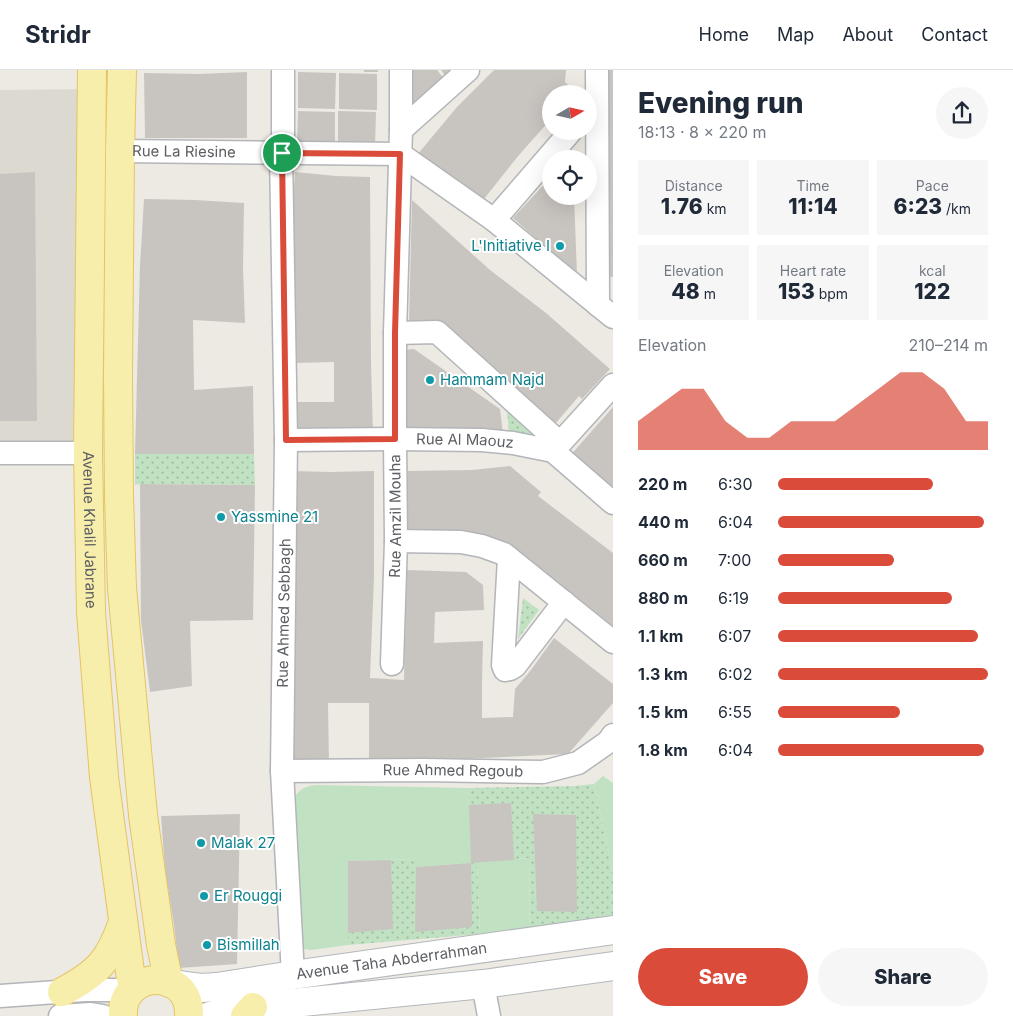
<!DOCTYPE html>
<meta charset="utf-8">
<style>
:root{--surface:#fff;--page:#f6f6f7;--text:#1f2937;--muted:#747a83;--line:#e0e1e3;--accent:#da4b3a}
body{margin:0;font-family:Inter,sans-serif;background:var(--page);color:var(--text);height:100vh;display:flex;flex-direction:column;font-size:19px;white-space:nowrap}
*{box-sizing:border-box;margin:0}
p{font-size:16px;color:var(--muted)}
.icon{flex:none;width:28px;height:28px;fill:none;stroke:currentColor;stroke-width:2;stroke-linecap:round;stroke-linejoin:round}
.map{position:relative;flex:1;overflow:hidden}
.panel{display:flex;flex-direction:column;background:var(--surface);width:400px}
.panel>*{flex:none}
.needle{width:32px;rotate:81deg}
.controls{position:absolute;left:542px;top:15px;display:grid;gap:10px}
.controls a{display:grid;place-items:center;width:55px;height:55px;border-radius:50%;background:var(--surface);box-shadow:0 5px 20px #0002;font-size:25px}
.pin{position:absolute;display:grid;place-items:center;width:42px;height:42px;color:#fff;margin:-21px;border:2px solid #fff;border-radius:50%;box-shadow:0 1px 5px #0007}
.round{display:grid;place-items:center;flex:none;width:52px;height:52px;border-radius:26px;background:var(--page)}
.head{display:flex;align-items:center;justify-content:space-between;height:85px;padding:0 25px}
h1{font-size:28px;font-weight:800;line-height:38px}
.metrics{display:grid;grid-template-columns:repeat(3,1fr);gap:8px;height:85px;padding:5px 25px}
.metrics div{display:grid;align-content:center;border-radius:0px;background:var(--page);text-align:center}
.metrics b{font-size:21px;font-weight:800}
.metrics small{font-size:14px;font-weight:400}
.metrics p{font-size:14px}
.chart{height:140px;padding:10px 25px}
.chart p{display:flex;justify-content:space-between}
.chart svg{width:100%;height:90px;margin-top:5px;fill:var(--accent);opacity:.7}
.action{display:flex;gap:10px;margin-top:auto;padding:10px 25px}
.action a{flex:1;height:58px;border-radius:30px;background:var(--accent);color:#fff;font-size:20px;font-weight:800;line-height:58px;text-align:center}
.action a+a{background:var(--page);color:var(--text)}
ul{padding:0 25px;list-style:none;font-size:16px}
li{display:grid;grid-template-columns:80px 60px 1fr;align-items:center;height:38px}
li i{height:12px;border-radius:6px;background:var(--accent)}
header{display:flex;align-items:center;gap:30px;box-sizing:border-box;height:70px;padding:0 25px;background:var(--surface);border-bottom:1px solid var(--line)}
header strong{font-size:24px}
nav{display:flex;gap:28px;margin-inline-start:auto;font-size:18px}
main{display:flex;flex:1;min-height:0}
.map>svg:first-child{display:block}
.education{fill:#dcd9d1}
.grass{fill:#c1e2c2}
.garden{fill:url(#garden-dots)}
.building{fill:#c8c5c0}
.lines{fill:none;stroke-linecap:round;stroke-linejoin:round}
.street-casing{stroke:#b3b5b9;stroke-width:25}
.secondary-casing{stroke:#b4b7bc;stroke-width:30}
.primary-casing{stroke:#e5c463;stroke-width:30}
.street{stroke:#fff;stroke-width:22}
.secondary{stroke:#fff;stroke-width:28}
.primary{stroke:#f8eeac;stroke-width:28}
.route-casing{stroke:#fff;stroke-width:10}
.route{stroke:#da4b3a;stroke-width:6}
.culture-dot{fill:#0f9aa8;stroke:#fff;stroke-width:2}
.labels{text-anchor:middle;stroke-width:4;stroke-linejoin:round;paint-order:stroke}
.street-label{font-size:15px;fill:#5b5e62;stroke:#fff}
.culture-label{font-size:15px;fill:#0d838f;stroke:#fff;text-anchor:start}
</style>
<header>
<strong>Stridr</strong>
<nav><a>Home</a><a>Map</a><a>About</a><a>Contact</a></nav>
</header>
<main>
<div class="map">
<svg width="613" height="946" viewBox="0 0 613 946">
<defs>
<pattern id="garden-dots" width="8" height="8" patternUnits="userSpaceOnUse" patternTransform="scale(1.25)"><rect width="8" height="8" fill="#c1e2c2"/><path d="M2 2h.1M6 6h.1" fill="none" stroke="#a0baa1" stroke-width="1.8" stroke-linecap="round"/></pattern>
</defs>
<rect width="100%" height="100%" fill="#eceae2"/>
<polygon class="education" points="92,19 88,383 0,383 0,20"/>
<g class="grass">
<polygon points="603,706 613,713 613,805 594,714"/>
<path d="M316,715L468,718L471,793L416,797V789L348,791V875L311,880L304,879L300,875L294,728C300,719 305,716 316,715Z"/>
<polygon points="529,788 530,861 480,864 477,792"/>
</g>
<g class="garden">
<polygon points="507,339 548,373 509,364"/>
<polygon points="135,384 254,384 255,415 140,414 135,415"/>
<polygon points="523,528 539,540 518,569"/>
<polygon points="594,714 613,805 613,849 530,861 529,788 477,792 480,864 348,875 348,791 416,789 416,797 470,793 468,718 575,716"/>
</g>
<g class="building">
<rect x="364" y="0" width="14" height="2"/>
<polygon points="406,0 437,0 445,10 418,35 406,35"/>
<polygon points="441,0 453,0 446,7"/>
<polygon points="494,0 566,0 565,12 575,21 573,24 551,24 551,49 519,85 480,134 417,85 457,37"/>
<polygon points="602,0 613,0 613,207 605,207"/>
<polygon points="247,2 247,68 145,68 144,3 199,4"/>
<polygon points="298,2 336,3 335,39 298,38"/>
<polygon points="339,3 377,4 377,40 339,39"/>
<polygon points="298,41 335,42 335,77 297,76"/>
<polygon points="338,41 376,42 375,78 338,76"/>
<polygon points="35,102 37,351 0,351 0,104"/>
<polygon points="295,102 336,106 370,107 371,292 373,363 293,365 292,332 334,332 334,292 294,293 292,150"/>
<polygon points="551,107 551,126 574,126 577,204 513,148"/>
<polygon points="144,129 195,130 244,133 243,198 245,253 193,250 194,320 253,316 254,384 135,384 140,196"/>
<polygon points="412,130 490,200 546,243 610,299 582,329 579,326 555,354 470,276 438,251 409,252"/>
<polygon points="414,279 500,339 503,364 403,359 403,280"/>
<polygon points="613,337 613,426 568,388"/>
<polygon points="510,396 541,422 538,426 613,483 613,566 478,470 407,465 406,436 408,401 472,400"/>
<polygon points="291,401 331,402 374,401 374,507 370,608 404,610 407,500 466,502 483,515 484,540 435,542 434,573 483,571 482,612 482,648 513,647 515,619 531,600 554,568 613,614 613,633 568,684 440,690 369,690 369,633 328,633 329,694 288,694"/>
<polygon points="140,414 255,415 253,550 190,551 192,616 150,622 141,550"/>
<polygon points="511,733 514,790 471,793 469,735"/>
<polygon points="240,744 237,894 179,898 174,855 165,799 161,746"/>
<polygon points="533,744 576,745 577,842 537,841"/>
<polygon points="391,790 393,859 348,863 348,791"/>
<polygon points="471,793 472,857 415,862 416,797"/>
</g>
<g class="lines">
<g class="street-casing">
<g id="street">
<polyline points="283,0 283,72 281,83 286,370 282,701 293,905"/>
<polyline points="597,0 598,235"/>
<polyline points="401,60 468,0"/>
<path id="s1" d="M120,81L400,84L494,150L613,247"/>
<polyline points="494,150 571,61"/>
<polyline points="395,263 437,262 560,373"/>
<path id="s2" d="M286,370L395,369L482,370L513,373L553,381L613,315"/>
<polyline points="553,381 613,433"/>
<polyline points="0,383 88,383"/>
<polyline points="396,471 461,472 482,476 504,484 613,572"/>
<polyline points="509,488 503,595 505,600 510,599 515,596 564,532"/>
<path id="s3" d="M392,594L396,471L395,369V263L401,60V0"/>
<path id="s4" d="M282,701L424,700L543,702L578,693L608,672L613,665"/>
<polyline points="483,914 489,946"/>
<polyline points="0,926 85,920 132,920"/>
<polyline points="60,946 91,944 103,946"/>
</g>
</g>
<g class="secondary-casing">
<g id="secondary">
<path id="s5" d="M170,913L185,916L201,918L217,917L293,905L613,860"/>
<polyline points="210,946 225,942 253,937 483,914 613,896"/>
</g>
</g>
<g class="primary-casing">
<g id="primary">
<path id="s6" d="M92,0L88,383L91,542L104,707L130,902L133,919"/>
<polyline points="122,0 120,81 118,305 119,427 122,518 143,745 161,875 169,913"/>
<path d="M62,922C98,903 109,891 123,852"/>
<path d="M123,946C120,904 179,897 188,934C189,938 189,942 189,946"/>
<polyline points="245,946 253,937"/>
</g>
</g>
<use href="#street" class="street"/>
<use href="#secondary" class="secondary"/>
<use href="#primary" class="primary"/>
</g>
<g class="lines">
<g class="route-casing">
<polygon id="route" points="282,83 400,84 395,263 395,369 286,370"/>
</g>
<use href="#route" class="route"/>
</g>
<g class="culture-dot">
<circle cx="560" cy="176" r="5"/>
<circle cx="430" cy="310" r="5"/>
<circle cx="221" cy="447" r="5"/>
<circle cx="201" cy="773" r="5"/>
<circle cx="204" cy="826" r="5"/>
<circle cx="207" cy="875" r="5"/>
</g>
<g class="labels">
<g class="street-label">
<text dy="5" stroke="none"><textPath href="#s1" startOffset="64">Rue La Riesine</textPath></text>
<text dy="5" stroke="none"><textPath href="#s2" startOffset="179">Rue Al Maouz</textPath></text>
<text dy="5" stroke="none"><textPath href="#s3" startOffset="148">Rue Amzil Mouha</textPath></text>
<text dy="5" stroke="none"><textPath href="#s6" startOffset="460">Avenue Khalil Jabrane</textPath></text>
<text transform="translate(284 543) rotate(-89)" y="5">Rue Ahmed Sebbagh</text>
<text dy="5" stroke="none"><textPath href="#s4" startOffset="171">Rue Ahmed Regoub</textPath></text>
<text dy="5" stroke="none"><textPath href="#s5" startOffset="224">Avenue Taha Abderrahman</textPath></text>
</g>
<g class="culture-label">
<text x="550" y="181" text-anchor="end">L'Initiative I</text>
<text x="440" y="315">Hammam Najd</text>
<text x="231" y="452">Yassmine 21</text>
<text x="211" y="778">Malak 27</text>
<text x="214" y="831">Er Rouggi</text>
<text x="217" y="880">Bismillah</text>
</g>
</g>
</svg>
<div class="controls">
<a><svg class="needle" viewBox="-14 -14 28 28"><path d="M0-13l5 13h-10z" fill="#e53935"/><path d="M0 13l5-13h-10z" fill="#747a83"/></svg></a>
<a><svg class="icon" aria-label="locate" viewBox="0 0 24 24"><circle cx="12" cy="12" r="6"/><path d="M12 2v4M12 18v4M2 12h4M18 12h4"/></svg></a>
</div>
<div class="pin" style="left:282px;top:83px;background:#1e9e55"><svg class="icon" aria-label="arrive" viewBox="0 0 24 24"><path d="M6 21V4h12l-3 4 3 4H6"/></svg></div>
</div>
<section class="panel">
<div class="head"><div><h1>Evening run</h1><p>18:13 · 8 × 220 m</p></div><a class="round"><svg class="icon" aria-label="share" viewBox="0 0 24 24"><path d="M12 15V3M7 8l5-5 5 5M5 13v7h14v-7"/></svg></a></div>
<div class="metrics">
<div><p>Distance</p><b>1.76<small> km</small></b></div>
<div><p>Time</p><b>11:14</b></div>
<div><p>Pace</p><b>6:23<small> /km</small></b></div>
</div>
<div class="metrics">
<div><p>Elevation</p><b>48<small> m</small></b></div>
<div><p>Heart rate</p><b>153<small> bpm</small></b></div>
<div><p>kcal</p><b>122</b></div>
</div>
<div class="chart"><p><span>Elevation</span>210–214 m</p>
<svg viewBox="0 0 160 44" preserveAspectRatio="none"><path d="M0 44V30L10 22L20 14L30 14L40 30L50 38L60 38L70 30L80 30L90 30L100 22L110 14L120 6L130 6L140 14L150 30L160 30V44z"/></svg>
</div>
<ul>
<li><b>220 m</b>6:30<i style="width:74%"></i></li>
<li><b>440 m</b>6:04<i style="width:98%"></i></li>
<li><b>660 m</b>7:00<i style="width:55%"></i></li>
<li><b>880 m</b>6:19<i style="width:83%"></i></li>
<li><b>1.1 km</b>6:07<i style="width:95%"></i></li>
<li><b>1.3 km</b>6:02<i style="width:100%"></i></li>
<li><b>1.5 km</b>6:55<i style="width:58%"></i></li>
<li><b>1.8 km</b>6:04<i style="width:98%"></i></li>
</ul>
<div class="action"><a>Save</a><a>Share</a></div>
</section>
</main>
